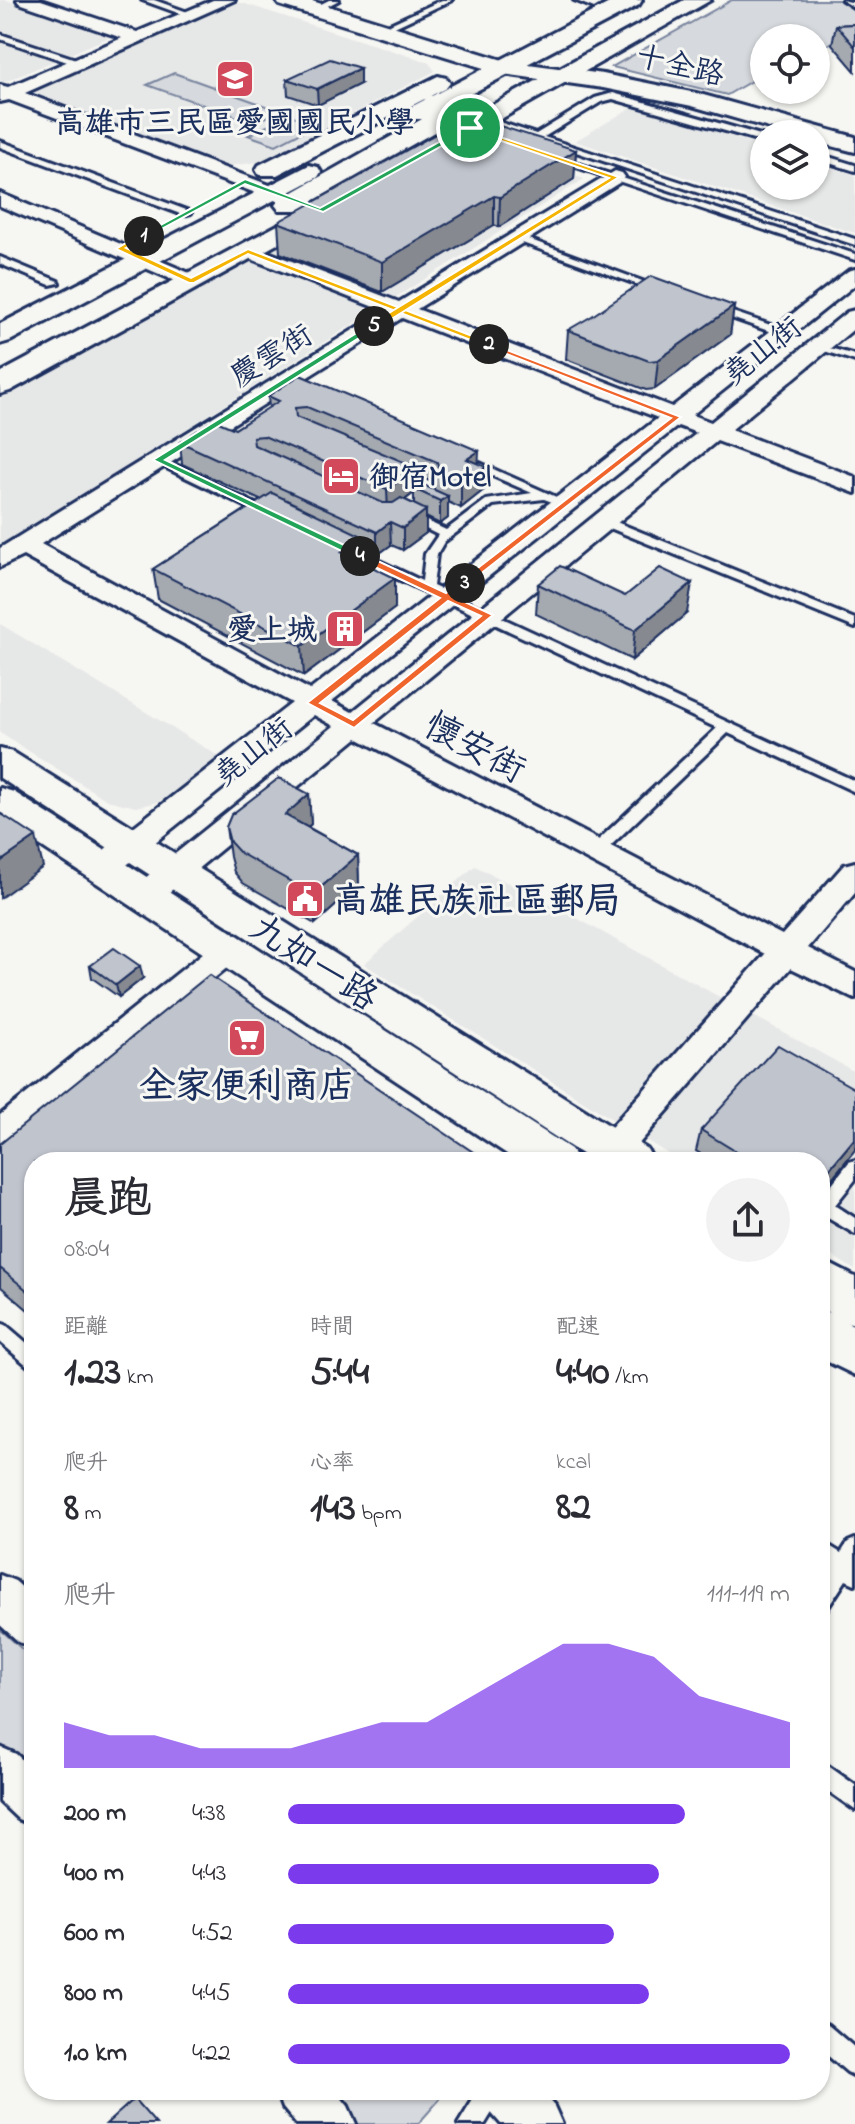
<!DOCTYPE html>
<html lang="zh-TW">
<meta charset="utf-8">
<style>
:root{--surface:#fff;--page:#f2f2f3;--text:#2b2b33;--muted:#7c7c81;--accent:#7c3aed}
body{margin:0;font-family:"Indie Flower","LXGW WenKai TC",sans-serif;background:var(--page);color:var(--text);height:100vh;display:flex;flex-direction:column;font-size:30px;white-space:nowrap}
*{box-sizing:border-box;margin:0}
p{font-size:26px;color:var(--muted)}
.icon{flex:none;width:44px;height:44px;fill:none;stroke:currentColor;stroke-width:2;stroke-linecap:round;stroke-linejoin:round}
.map{position:relative;flex:1;overflow:hidden}
.drawer{position:absolute;left:24px;top:1152px;width:806px;height:948px;display:flex;flex-direction:column;background:var(--surface);border-radius:32px;box-shadow:0 2px 6px #0004}
.drawer>*{flex:none}
.tools{position:absolute;left:750px;top:24px;display:grid;gap:16px}
.tools a{display:grid;place-items:center;width:80px;height:80px;border-radius:50%;background:var(--surface);box-shadow:0 2px 6px #0004;font-size:40px}
.pin{position:absolute;display:grid;place-items:center;width:68px;height:68px;color:#fff;margin:-34px;border:4px solid #fff;border-radius:50%;box-shadow:0 2px 8px #0007}
.km{position:absolute;width:40px;height:40px;margin:-20px;border-radius:50%;background:#222;color:#fff;font-size:22px;line-height:40px;text-align:center}
.round{display:grid;place-items:center;flex:none;width:84px;height:84px;border-radius:42px;background:var(--page)}
.head{display:flex;align-items:center;justify-content:space-between;height:136px;padding:0 40px}
h1{font-size:44px;font-weight:800;line-height:60px}
.stats{display:grid;grid-template-columns:repeat(3,1fr);gap:12px;height:136px;padding:8px 40px}
.stats div{display:grid;align-content:center}
.stats b{font-size:40px;font-weight:800}
.stats small{font-size:22px;font-weight:400}
.stats p{font-size:22px}
.chart{height:224px;padding:16px 40px}
.chart p{display:flex;justify-content:space-between}
.chart svg{width:100%;height:144px;margin-top:8px;fill:var(--accent);opacity:.7}
ul{padding:0 40px;list-style:none;font-size:26px}
li{display:grid;grid-template-columns:128px 96px 1fr;align-items:center;height:60px}
li i{height:20px;border-radius:10px;background:var(--accent)}
.map>svg:first-child{display:block}
.built{fill:#e6e7e7}
.green{fill:#d6d9dd;stroke:#78849e;stroke-width:2}
.lines{fill:none;stroke-linecap:round;stroke-linejoin:round}
.lane-casing{stroke:#1b2f5e;stroke-width:6}
.street-casing{stroke:#1b2f5e;stroke-width:6}
.secondary-casing{stroke:#1b2f5e;stroke-width:6}
.primary-casing{stroke:#1b2f5e;stroke-width:6}
.lane{fill:#f6f6f2;fill-rule:evenodd}
.street{fill:#f6f6f2;fill-rule:evenodd}
.secondary{fill:#f6f6f2;fill-rule:evenodd}
.primary{fill:#f6f6f2;fill-rule:evenodd}
.wall{fill:#a5a9b0;stroke:#1b2f5e;stroke-width:2;fill-rule:evenodd}
.shaded-wall{fill:#868990;stroke:#1b2f5e;stroke-width:2}
.building{fill:#c0c4cd;stroke:#1b2f5e;stroke-width:2}
.split-1{fill:#22a559;stroke:#fff;stroke-width:2}
.split-2{fill:#f5b400;stroke:#fff;stroke-width:2}
.split-3{fill:#f0652b;stroke:#fff;stroke-width:2}
.split-4{fill:#f0652b;stroke:#fff;stroke-width:2;fill-rule:evenodd}
.split-5{fill:#22a559;stroke:#fff;stroke-width:2}
.split-6{fill:#f5b400;stroke:#fff;stroke-width:2}
.labels{text-anchor:middle;stroke-width:6;stroke-linejoin:round;paint-order:stroke}
.far-street-label{font-size:30px;fill:#1b2f5e;stroke:#f6f6f2}
.far-poi-label{font-size:30px;font-weight:bold;fill:#1b2f5e;stroke:#f6f6f2}
.street-label{font-size:36px;fill:#1b2f5e;stroke:#f6f6f2}
.poi-label{font-size:36px;font-weight:bold;fill:#1b2f5e;stroke:#f6f6f2;text-anchor:start}
</style>
<div class="map">
<svg width="855" height="2124" viewBox="0 0 855 2124">
<rect width="100%" height="100%" fill="#f6f6f2"/>
<filter id="ink" filterUnits="userSpaceOnUse"><feTurbulence type="fractalNoise" baseFrequency=".0125" numOctaves="2"/><feDisplacementMap in="SourceGraphic" scale="16" xChannelSelector="R" yChannelSelector="G"/><feConvolveMatrix kernelMatrix="1 2 1 2 8 2 1 2 1" color-interpolation-filters="sRGB"/></filter>
<g filter="url(#ink)">
<g class="built">
<polygon points="0,0 6,0 112,36 0,84"/>
<polygon points="242,3 428,62 435,71 259,162 228,166 28,94 33,86 225,4"/>
<polygon points="635,106 764,147 764,186 816,186 816,163 855,175 855,233 575,141"/>
<polygon points="466,138 584,179 0,546 0,399"/>
<polygon points="0,624 225,760 167,800 136,807 107,800 0,733"/>
<polygon points="475,866 580,920 855,1072 855,1270 820,1248 820,1162 681,1162 364,964"/>
</g>
<g class="green">
<polygon points="732,0 840,0 855,11 855,33 845,34 816,52 816,38 764,38 764,79 753,80 727,95 612,67"/>
<polygon points="174,73 280,111 254,123 147,85"/>
<polygon points="290,115 317,124 276,145 248,135"/>
<polygon points="0,1629 34,1660 34,1794 0,1761"/>
<polygon points="312,2090 440,2090 440,2099 418,2124 344,2124"/>
</g>
<g class="lines">
<g class="lane-casing">
<g id="lane">
<polygon points="142,0 154,0 196,15 189,17"/>
<polygon points="329,0 339,0 318,11 311,9"/>
<polygon points="442,0 452,0 386,31 379,29"/>
<polygon points="842,0 855,3 855,8"/>
<polygon points="0,34 82,61 83,63 76,65 0,39"/>
<polygon points="417,91 464,106 474,126 484,131 480,134 467,130 457,110 414,96 413,94"/>
<polygon points="613,93 764,136 764,142 613,99 601,102 544,137 855,239 855,245 480,120 487,118 536,134 595,98"/>
<polygon points="0,141 189,211 191,213 183,215 0,147"/>
<polygon points="816,153 855,165 855,171 816,159"/>
<polygon points="552,155 855,254 855,260 552,159"/>
<polygon points="514,236 520,236 664,289 655,291 514,240"/>
<polygon points="0,257 58,281 59,283 50,285 0,264"/>
<polygon points="715,306 788,331 789,333 780,335 711,311 711,307"/>
<polygon points="815,344 855,355 855,361 815,348"/>
<polygon points="154,458 162,458 278,515 272,519 268,517 154,462"/>
<polygon points="465,460 473,460 572,504 566,507 544,499 493,505 444,542 437,554 433,586 855,781 855,792 728,733 601,855 591,855 589,851 591,847 717,728 340,552 340,546 348,546 422,581 425,554 438,535 404,518 404,514 412,514 446,530 486,500 532,493 465,464"/>
<polygon points="604,517 855,619 855,628 600,524 598,521"/>
<polygon points="855,1160 855,1180 835,1205 855,1218 855,1234 826,1217 820,1219 820,1199 849,1162"/>
<polygon points="0,1323 6,1325 34,1349 34,1368 28,1366 0,1342"/>
<polygon points="855,1539 855,1584 846,1580 827,1609 820,1612 820,1584 830,1569 820,1562 820,1540 841,1553 848,1542"/>
<polygon points="820,1760 855,1785 855,1810 820,1785"/>
<polygon points="820,2021 828,2025 855,2048 855,2076 847,2072 820,2049"/>
<polygon points="479,2090 506,2090 485,2124 458,2124"/>
</g>
</g>
<g class="street-casing">
<g id="street">
<polygon points="17,0 41,0 137,32 213,0 235,0 25,93 328,207 331,211 328,215 314,215 9,100 0,102 0,85 8,87 122,38 19,3"/>
<polygon points="574,0 600,0 602,3 594,8"/>
<path d="M615,171L622,173L625,177L622,181L417,309L672,407L848,271L855,269V285L692,415L711,422L847,312L855,310V328L731,430L855,477V493L717,441L374,723L782,935L844,865L855,862V893L808,948L855,972V999L791,968L623,1162H584L589,1152L765,954L357,738L156,903L145,906L134,903L129,895L134,887L334,726L314,715L113,876L102,879L91,876L87,868L91,860L292,703L23,556L0,567V548L384,311L241,255L238,251L241,247H255L399,302ZM402,318L658,418L310,690L41,544ZM678,426L697,433L352,712L332,701Z"/>
<polygon points="0,193 199,277 203,281 199,285 185,285 0,206"/>
<polygon points="229,937 240,941 245,949 240,957 12,1145 0,1149 0,1115 218,941"/>
<polygon points="0,1575 15,1581 34,1598 34,1648 19,1642 0,1625"/>
<polygon points="0,1747 16,1754 34,1771 34,1826 18,1819 0,1802"/>
<polygon points="276,2090 335,2090 348,2106 356,2124 296,2124 283,2108"/>
<polygon points="480,2090 540,2090 554,2106 562,2124 501,2124 487,2108"/>
</g>
</g>
<g class="secondary-casing">
<polygon id="secondary" points="276,0 309,0 506,61 603,74 696,93 855,137 855,152 816,142 816,134 790,134 692,106 603,88 503,74 279,5"/>
</g>
<g class="primary-casing">
<g id="primary">
<polygon points="615,0 642,0 639,5 446,107 459,108 463,113 459,118 297,210 279,210 275,205 279,200 422,119 407,119 403,114 407,109"/>
<polygon points="684,0 711,0 439,154 421,154 418,149 421,144"/>
<polygon points="438,76 446,78 450,83 446,88 277,175 259,175 256,170 259,165"/>
<polygon points="309,165 318,167 321,172 318,177 10,341 0,344 0,324"/>
<polygon points="332,196 341,199 345,204 341,209 10,391 0,394 0,373"/>
<polygon points="0,749 13,752 647,1149 654,1162 594,1162 0,778"/>
<polygon points="0,788 14,792 571,1149 578,1162 519,1162 0,819"/>
<polygon points="820,1259 855,1277 855,1324 847,1322 855,1326 855,1375 820,1358 820,1309 829,1313 820,1306"/>
</g>
</g>
<use href="#lane" class="lane"/>
<use href="#street" class="street"/>
<use href="#secondary" class="secondary"/>
<use href="#primary" class="primary"/>
</g>
<g class="wall">
<polygon points="855,24 855,71 832,44 836,25"/>
<polygon points="287,79 360,84 318,105 288,95"/>
<polygon points="576,150 574,179 499,227 494,225 382,292 280,253 278,222"/>
<polygon points="734,306 730,335 655,389 646,390 566,359 568,330"/>
<path d="M300,375L478,464L485,489L461,508L448,502V518L440,524L426,517V533L403,550L391,545L377,555L363,548V563L395,608L304,676L158,599L153,569L260,500L182,464L180,442L235,429L269,408L268,396ZM418,476L434,483V490L418,486ZM414,493V504L405,500Z"/>
<polygon points="538,584 625,596 687,613 632,660 536,614"/>
<polygon points="309,794 311,824 308,827 358,855 359,885 315,924 243,883 234,872 230,857 226,827"/>
<polygon points="90,966 143,978 119,997 92,978"/>
<polygon points="701,1130 820,1162 714,1162 696,1151"/>
<polygon points="0,1144 34,1162 34,1315 0,1286"/>
</g>
<g class="shaded-wall">
<polygon points="360,68 360,84 318,105 317,89"/>
<polygon points="576,150 574,179 499,227 500,197"/>
<polygon points="494,196 494,225 382,292 382,262"/>
<polygon points="734,306 730,335 655,389 658,360"/>
<polygon points="479,451 478,473 486,467 485,489 461,508 461,485 467,459"/>
<polygon points="418,468 418,491 414,489 414,493 388,512 387,489"/>
<polygon points="448,496 448,518 440,524 440,501"/>
<polygon points="426,510 426,533 403,550 403,528"/>
<polygon points="390,522 391,545 377,555 377,532"/>
<polygon points="362,536 363,566 341,552"/>
<polygon points="395,578 395,608 304,676 302,646"/>
<polygon points="692,583 687,613 632,660 635,630"/>
<polygon points="309,794 311,824 287,845 285,815"/>
<polygon points="36,837 43,867 0,898 0,862"/>
<polygon points="358,855 359,885 315,924 313,894"/>
<polygon points="140,966 143,978 119,997 116,985"/>
<polygon points="855,1138 855,1150 820,1193 820,1180"/>
</g>
<g class="building">
<polygon points="855,24 855,47 836,25"/>
<polygon points="330,59 360,68 317,89 287,79"/>
<polygon points="468,116 576,150 500,197 494,196 382,262 278,222"/>
<polygon points="651,276 734,306 658,360 649,361 568,330 592,316"/>
<polygon points="300,375 479,451 467,459 486,467 461,485 434,474 439,469 437,462 307,407 295,408 296,417 418,468 387,489 264,436 253,437 254,445 383,503 393,503 401,498 426,510 403,528 390,522 377,532 180,442 214,420 235,429 279,401 268,396"/>
<polygon points="421,484 448,496 440,501 414,489"/>
<polygon points="272,493 362,536 341,552 395,578 302,646 153,569"/>
<polygon points="560,566 625,596 660,568 692,583 635,630 538,584"/>
<polygon points="279,778 309,794 285,815 358,855 313,894 240,853 230,842 226,827 231,815"/>
<polygon points="0,813 36,837 0,862"/>
<polygon points="114,948 140,966 116,985 90,966"/>
<polygon points="209,975 488,1162 34,1162 34,1296 0,1268 0,1144"/>
<polygon points="778,1045 855,1089 855,1138 820,1180 820,1162 753,1162 701,1130"/>
<polygon points="134,2099 156,2124 106,2124"/>
</g>
</g>
<polygon class="split-1" points="470,125 472,129 323,212 245,184 147,237 140,236 245,179 320,208"/>
<polygon class="split-2" points="141,234 148,236 126,248 191,278 248,249 493,344 486,346 248,254 194,283 189,283 116,249"/>
<polygon class="split-3" points="486,342 681,417 465,586 461,585 461,581 671,418 486,346"/>
<path class="split-4" d="M356,554H363L446,593L461,581H468V585L454,597L493,615L354,728L307,703L440,598L356,558ZM448,601L481,616L353,720L320,703Z"/>
<polygon class="split-5" points="371,324 378,326 165,460 363,554 363,558 356,558 153,460"/>
<polygon class="split-6" points="467,126 619,177 377,328 371,328 371,324 609,178 467,129"/>
<defs>
<g id="school-square" transform="scale(2)"><rect x="-9" y="-9" width="18" height="18" rx="4" fill="#d1495b" stroke="#f6f6f2"/><path d="M0-5L7-2L0 1L-7-2ZM-4 1L0 2.5L4 1V4Q0 6-4 4Z" fill="#fff"/></g>
<g id="hotel-square" transform="scale(2)"><rect x="-9" y="-9" width="18" height="18" rx="4" fill="#d1495b" stroke="#f6f6f2"/><path d="M-6-4.5h1.5V1H6V5H4.5V3h-9V5H-6ZM-4 0a1.8 1.8 0 1 1 3.6 0ZM.5 0V-2.5h3Q6-2.5 6 0Z" fill="#fff"/></g>
<g id="building-square" transform="scale(2)"><rect x="-9" y="-9" width="18" height="18" rx="4" fill="#d1495b" stroke="#f6f6f2"/><path d="M-4-6H4V6H1V3H-1V6H-4ZM-2.5-4.3h1.7v1.8h-1.7ZM.8-4.3h1.7v1.8H.8ZM-2.5-1h1.7V.8h-1.7ZM.8-1h1.7V.8H.8Z" fill="#fff"/></g>
<g id="civic-square" transform="scale(2)"><rect x="-9" y="-9" width="18" height="18" rx="4" fill="#d1495b" stroke="#f6f6f2"/><path d="M-.6-6.5H3V-4.5H.6V-3L4-1V1h2V6H-6V1h2V-1L-.6-3ZM-1.2 2.5V6h2.4V2.5Z" fill="#fff"/></g>
<g id="supermarket-square" transform="scale(2)"><rect x="-9" y="-9" width="18" height="18" rx="4" fill="#d1495b" stroke="#f6f6f2"/><path d="M-6-5.5h2.5l.6 2H6L4.5 2H-2.5L-4.4-4H-6ZM-1.5 3.2a1.3 1.3 0 1 0 .1 0ZM3 3.2a1.3 1.3 0 1 0 .1 0Z" fill="#fff"/></g>
</defs>
<g fill-rule="evenodd">
<use href="#school-square" x="235" y="79"/>
<use href="#hotel-square" x="341" y="476"/>
<use href="#building-square" x="345" y="629"/>
<use href="#civic-square" x="305" y="899"/>
<use href="#supermarket-square" x="247" y="1038"/>
</g>
<g class="labels">
<g class="far-street-label">
<text transform="translate(680 65) rotate(13)" y="10">十全路</text>
<text transform="translate(762 350) rotate(-38)" y="10">堯山街</text>
<text transform="translate(271 355) rotate(-32)" y="10">慶雲街</text>
<text transform="translate(253 751) rotate(-38)" y="10">堯山街</text>
</g>
<g class="far-poi-label">
<text x="235" y="132">高雄市三民區愛國國民小學</text>
<text x="369" y="486" text-anchor="start">御宿Motel</text>
<text x="317" y="639" text-anchor="end">愛上城</text>
</g>
<g class="street-label">
<text transform="translate(476 746) rotate(28)" y="13">懷安街</text>
<text transform="translate(315 961) rotate(33)" y="13">九如一路</text>
</g>
<g class="poi-label">
<text x="333" y="912">高雄民族社區郵局</text>
<text x="247" y="1097" text-anchor="middle">全家便利商店</text>
</g>
</g>
</svg>
<div class="tools">
<a><svg class="icon" aria-label="locate" viewBox="0 0 24 24"><circle cx="12" cy="12" r="6"/><path d="M12 2v4M12 18v4M2 12h4M18 12h4"/></svg></a>
<a><svg class="icon" aria-label="layers" viewBox="0 0 24 24"><path d="M12 4l9 5-9 5-9-5zM3 14l9 5 9-5"/></svg></a>
</div>
<div class="pin" style="left:470px;top:128px;background:#1e9e55"><svg class="icon" aria-label="arrive" viewBox="0 0 24 24"><path d="M6 21V4h12l-3 4 3 4H6"/></svg></div>
<b class="km" style="left:144px;top:236px">1</b>
<b class="km" style="left:489px;top:344px">2</b>
<b class="km" style="left:465px;top:583px">3</b>
<b class="km" style="left:360px;top:556px">4</b>
<b class="km" style="left:374px;top:326px">5</b>
<section class="drawer">
<div class="head"><div><h1>晨跑</h1><p>08:04</p></div><a class="round"><svg class="icon" aria-label="share" viewBox="0 0 24 24"><path d="M12 15V3M7 8l5-5 5 5M5 13v7h14v-7"/></svg></a></div>
<div class="stats">
<div><p>距離</p><b>1.23<small> km</small></b></div>
<div><p>時間</p><b>5:44</b></div>
<div><p>配速</p><b>4:40<small> /km</small></b></div>
</div>
<div class="stats">
<div><p>爬升</p><b>8<small> m</small></b></div>
<div><p>心率</p><b>143<small> bpm</small></b></div>
<div><p>kcal</p><b>82</b></div>
</div>
<div class="chart"><p><span>爬升</span>111–119 m</p>
<svg viewBox="0 0 160 44" preserveAspectRatio="none"><path d="M0 44V30L10 34L20 34L30 38L40 38L50 38L60 34L70 30L80 30L90 22L100 14L110 6L120 6L130 10L140 22L150 26L160 30V44z"/></svg>
</div>
<ul>
<li><b>200 m</b>4:38<i style="width:79%"></i></li>
<li><b>400 m</b>4:43<i style="width:74%"></i></li>
<li><b>600 m</b>4:52<i style="width:65%"></i></li>
<li><b>800 m</b>4:45<i style="width:72%"></i></li>
<li><b>1.0 km</b>4:22<i style="width:100%"></i></li>
</ul>
</section>
</div>
